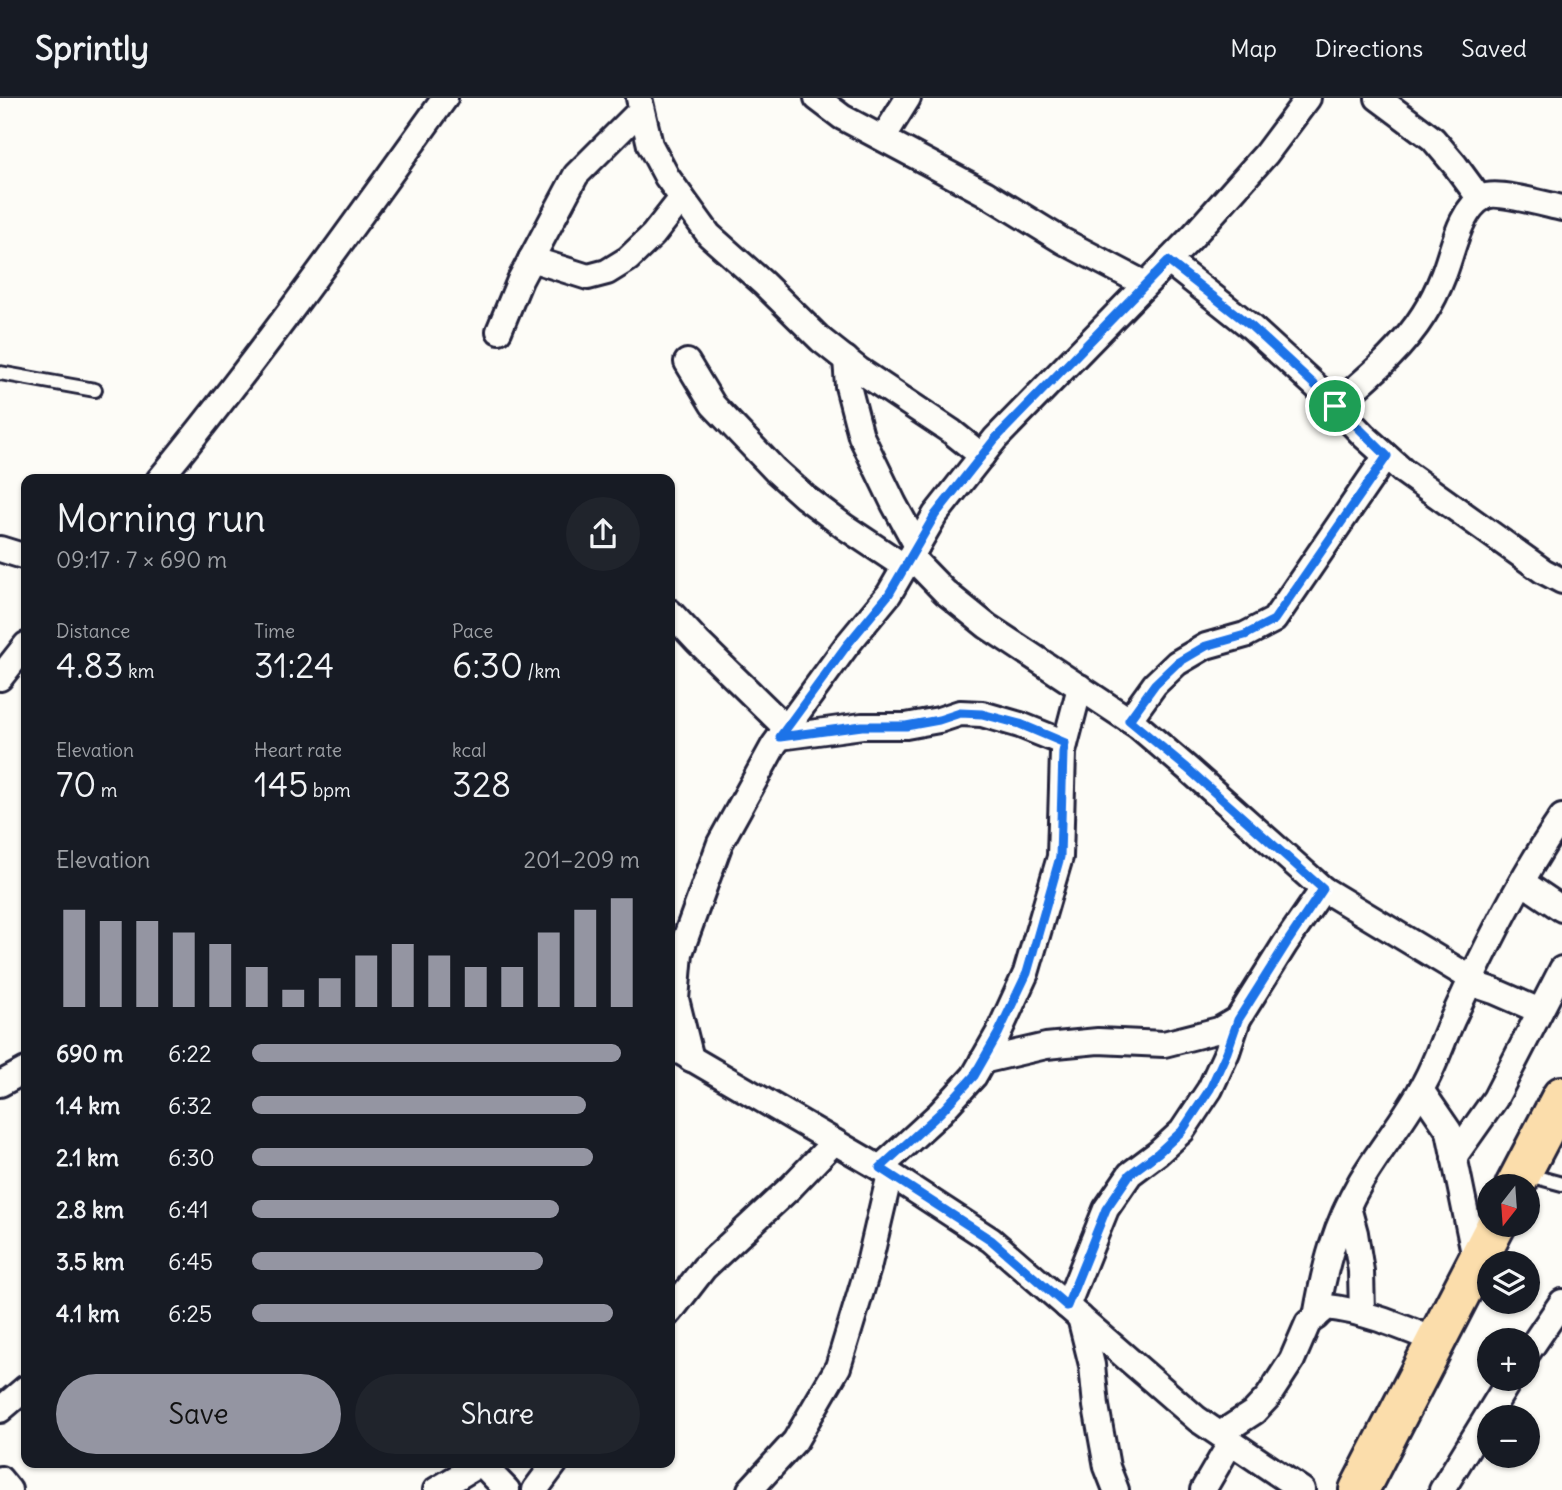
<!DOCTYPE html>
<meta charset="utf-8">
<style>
:root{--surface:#171b24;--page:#20242c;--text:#f1f3f6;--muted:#9ea1a6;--line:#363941;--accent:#9495a2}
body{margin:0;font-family:Delius,sans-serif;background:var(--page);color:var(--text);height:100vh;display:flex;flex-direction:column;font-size:26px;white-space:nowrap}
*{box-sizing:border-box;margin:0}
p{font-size:23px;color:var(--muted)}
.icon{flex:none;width:38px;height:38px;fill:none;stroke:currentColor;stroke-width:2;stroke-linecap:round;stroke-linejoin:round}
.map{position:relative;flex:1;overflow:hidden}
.details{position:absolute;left:21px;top:376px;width:654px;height:994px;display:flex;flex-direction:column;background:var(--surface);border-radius:14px;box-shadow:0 2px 5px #0004}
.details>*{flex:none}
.needle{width:46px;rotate:197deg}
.fabs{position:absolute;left:1477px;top:1076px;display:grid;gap:14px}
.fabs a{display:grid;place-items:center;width:63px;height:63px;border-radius:50%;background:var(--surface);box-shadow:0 2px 5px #0004;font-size:35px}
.pin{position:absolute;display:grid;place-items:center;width:60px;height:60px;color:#fff;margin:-30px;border:4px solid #fff;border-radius:50%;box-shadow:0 2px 7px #0007}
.round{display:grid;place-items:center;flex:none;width:74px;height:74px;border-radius:37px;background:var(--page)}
.summary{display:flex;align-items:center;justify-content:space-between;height:119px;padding:0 35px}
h1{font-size:38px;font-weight:600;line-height:52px}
.figures{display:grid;grid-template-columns:repeat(3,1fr);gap:10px;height:119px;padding:7px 35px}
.figures div{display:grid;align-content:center}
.figures b{font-size:35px;font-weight:600}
.figures small{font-size:19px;font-weight:400}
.figures p{font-size:19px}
.chart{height:196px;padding:14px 35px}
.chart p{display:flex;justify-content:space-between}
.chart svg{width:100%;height:126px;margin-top:7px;stroke:var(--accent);stroke-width:6}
.primary-button{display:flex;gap:14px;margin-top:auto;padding:14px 35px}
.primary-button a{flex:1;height:80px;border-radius:42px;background:var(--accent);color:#111;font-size:28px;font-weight:600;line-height:80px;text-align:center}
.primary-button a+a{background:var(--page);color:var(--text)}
ul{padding:0 35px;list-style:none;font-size:23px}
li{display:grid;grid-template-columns:112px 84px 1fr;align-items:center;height:52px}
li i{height:18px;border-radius:9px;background:var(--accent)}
header{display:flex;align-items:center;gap:42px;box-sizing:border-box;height:98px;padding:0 35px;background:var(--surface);border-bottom:2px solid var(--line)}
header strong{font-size:33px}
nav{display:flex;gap:38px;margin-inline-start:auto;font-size:24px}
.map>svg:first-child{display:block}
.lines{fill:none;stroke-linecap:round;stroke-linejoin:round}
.service-casing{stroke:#22223b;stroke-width:18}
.minor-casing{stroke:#22223b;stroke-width:30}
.trunk-casing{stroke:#22223b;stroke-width:44}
.service{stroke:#fdfcf7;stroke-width:12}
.minor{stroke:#fdfcf7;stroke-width:24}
.trunk{stroke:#fbddab;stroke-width:38}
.route-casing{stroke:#fff;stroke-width:14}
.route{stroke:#1a73e8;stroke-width:9}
</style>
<header>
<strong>Sprintly</strong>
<nav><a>Map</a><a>Directions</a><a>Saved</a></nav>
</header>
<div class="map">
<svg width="1562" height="1392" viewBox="0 0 1562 1392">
<rect width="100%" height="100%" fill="#fdfcf7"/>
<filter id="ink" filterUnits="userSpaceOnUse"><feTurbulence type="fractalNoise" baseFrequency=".0143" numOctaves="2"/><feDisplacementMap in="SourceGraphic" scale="14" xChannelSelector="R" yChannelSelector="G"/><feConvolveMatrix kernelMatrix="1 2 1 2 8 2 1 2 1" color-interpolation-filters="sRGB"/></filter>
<g filter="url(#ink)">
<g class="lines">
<g class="service-casing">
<g id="service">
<polyline points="0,275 95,292"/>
<polyline points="1525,1076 1562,1086"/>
</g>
</g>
<g class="minor-casing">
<g id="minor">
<polyline points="639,0 650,47 667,79 709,137 763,185 821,242 859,272 952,334 982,358"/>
<polyline points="817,0 842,19 985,95 1063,143 1145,186"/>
<polyline points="1378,0 1433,41 1455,67 1480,101"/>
<polyline points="883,40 908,0"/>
<polyline points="531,161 588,179 607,174 628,161 653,137 682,100"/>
<polyline points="1168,163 1250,228 1318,290 1364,338 1403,373 1543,473 1562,483"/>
<polyline points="499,233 520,182 576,77 641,12"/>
<polyline points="846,261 848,288 861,338 894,406 917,448"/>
<polyline points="687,264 713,307 775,372 805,399 845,429 905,469"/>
<path d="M1335,308C1367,280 1401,253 1424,216C1431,205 1438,191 1443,178C1453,154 1459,112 1484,99C1496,92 1547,107 1562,110"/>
<path d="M159,382C260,259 352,129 445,0"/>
<polyline points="0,451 26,459"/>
<polyline points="911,459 945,494 987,528 1138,628 1187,670 1323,791 1472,881"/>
<polyline points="670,514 698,544 786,630"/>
<polyline points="0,580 26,547"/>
<polyline points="1129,622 1155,586 1177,565 1206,548 1245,537 1274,522 1386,358"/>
<polyline points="780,639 862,628 906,628 939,622 960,615 982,616 1020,627 1065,645"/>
<polyline points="1522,784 1562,811"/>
<polyline points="1470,885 1494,893 1540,913"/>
<polyline points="670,950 677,952 890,1076 991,1142 1197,1321 1302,1392"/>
<polyline points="691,961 676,901 680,855 720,745 774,647 847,547 889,496 935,417 995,341 1192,139 1266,56 1308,0"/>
<polyline points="982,963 1046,948 1098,943 1164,946 1219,932 1238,921 1285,846 1323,791"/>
<polyline points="0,986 26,972"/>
<polyline points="1421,992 1449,1033 1476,1165"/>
<polyline points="1454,1059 1495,1001 1562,871"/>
<polyline points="880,1070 940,1015 974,978 998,936 1026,875 1060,759 1063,654 1080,589"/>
<polyline points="1348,1109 1355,1135 1361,1173 1362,1216"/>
<polyline points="1067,1208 1106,1111 1130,1076 1158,1055 1182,1033 1210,991 1227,954 1238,921"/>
<polyline points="670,1214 704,1170 791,1089 834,1044"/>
<polyline points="1080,1219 1092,1267 1096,1308 1107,1369 1116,1392"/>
<path d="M1316,1219C1325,1167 1335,1128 1361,1083C1381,1049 1407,1019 1425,984C1437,962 1444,938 1455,916C1486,848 1520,780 1562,719"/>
<polyline points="1528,1254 1562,1204"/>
<polyline points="0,1312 26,1290"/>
<path d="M1220,1336L1254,1314L1268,1299L1292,1262L1308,1225L1327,1209C1365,1213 1401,1229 1437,1243"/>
<polyline points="481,1365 507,1392"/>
<polyline points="0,1381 9,1392"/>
<polyline points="436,1392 481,1365"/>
<polyline points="535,1392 555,1365"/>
<polyline points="750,1392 795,1343 838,1269 868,1170 890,1076"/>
<polyline points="1203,1392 1231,1344"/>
<polyline points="1442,1392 1510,1281"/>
</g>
</g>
<g class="trunk-casing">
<g id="trunk">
<polyline points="1515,1088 1562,998"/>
<polyline points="1359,1392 1496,1127"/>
</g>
</g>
<use href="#service" class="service"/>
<use href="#minor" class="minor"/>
<use href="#trunk" class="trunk"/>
</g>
</g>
<g class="lines" filter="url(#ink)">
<g class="route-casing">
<polygon id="route" points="1168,163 1251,228 1318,290 1387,358 1274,522 1245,537 1206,548 1177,565 1155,586 1129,622 1187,670 1323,791 1286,846 1238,922 1227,954 1210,991 1182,1033 1158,1055 1130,1076 1106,1111 1067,1208 991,1142 880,1070 940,1015 974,978 998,936 1027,875 1060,759 1063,654 1065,645 1020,626 982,616 960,615 939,622 906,628 862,628 780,639 847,547 889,496 935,417 995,341"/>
</g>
<use href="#route" class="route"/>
</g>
</svg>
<div class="fabs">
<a><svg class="needle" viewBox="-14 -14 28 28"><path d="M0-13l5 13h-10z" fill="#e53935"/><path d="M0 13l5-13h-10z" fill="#9ea1a6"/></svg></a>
<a><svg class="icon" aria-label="layers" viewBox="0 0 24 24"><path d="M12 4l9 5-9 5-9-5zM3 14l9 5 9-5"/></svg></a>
<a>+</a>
<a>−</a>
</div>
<div class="pin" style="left:1335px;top:308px;background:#1e9e55"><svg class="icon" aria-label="arrive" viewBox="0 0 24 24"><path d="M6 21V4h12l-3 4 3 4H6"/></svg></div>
<section class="details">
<div class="summary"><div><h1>Morning run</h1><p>09:17 · 7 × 690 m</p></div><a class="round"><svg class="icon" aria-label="share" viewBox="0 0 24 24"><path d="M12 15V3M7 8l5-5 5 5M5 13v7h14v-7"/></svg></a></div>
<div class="figures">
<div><p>Distance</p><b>4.83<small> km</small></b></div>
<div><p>Time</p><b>31:24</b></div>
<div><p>Pace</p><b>6:30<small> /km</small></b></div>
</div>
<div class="figures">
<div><p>Elevation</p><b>70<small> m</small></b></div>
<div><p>Heart rate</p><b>145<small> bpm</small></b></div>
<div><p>kcal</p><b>328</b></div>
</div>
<div class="chart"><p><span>Elevation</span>201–209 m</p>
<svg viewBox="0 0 160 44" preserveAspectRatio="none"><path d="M5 44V10M15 44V14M25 44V14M35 44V18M45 44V22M55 44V30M65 44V38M75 44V34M85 44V26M95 44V22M105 44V26M115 44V30M125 44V30M135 44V18M145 44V10M155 44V6"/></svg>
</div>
<ul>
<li><b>690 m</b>6:22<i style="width:95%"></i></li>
<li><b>1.4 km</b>6:32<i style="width:86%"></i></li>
<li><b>2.1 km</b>6:30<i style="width:88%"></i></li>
<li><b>2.8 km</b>6:41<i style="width:79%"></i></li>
<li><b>3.5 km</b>6:45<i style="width:75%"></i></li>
<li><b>4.1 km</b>6:25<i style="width:93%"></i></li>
</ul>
<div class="primary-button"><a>Save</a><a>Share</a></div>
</section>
</div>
